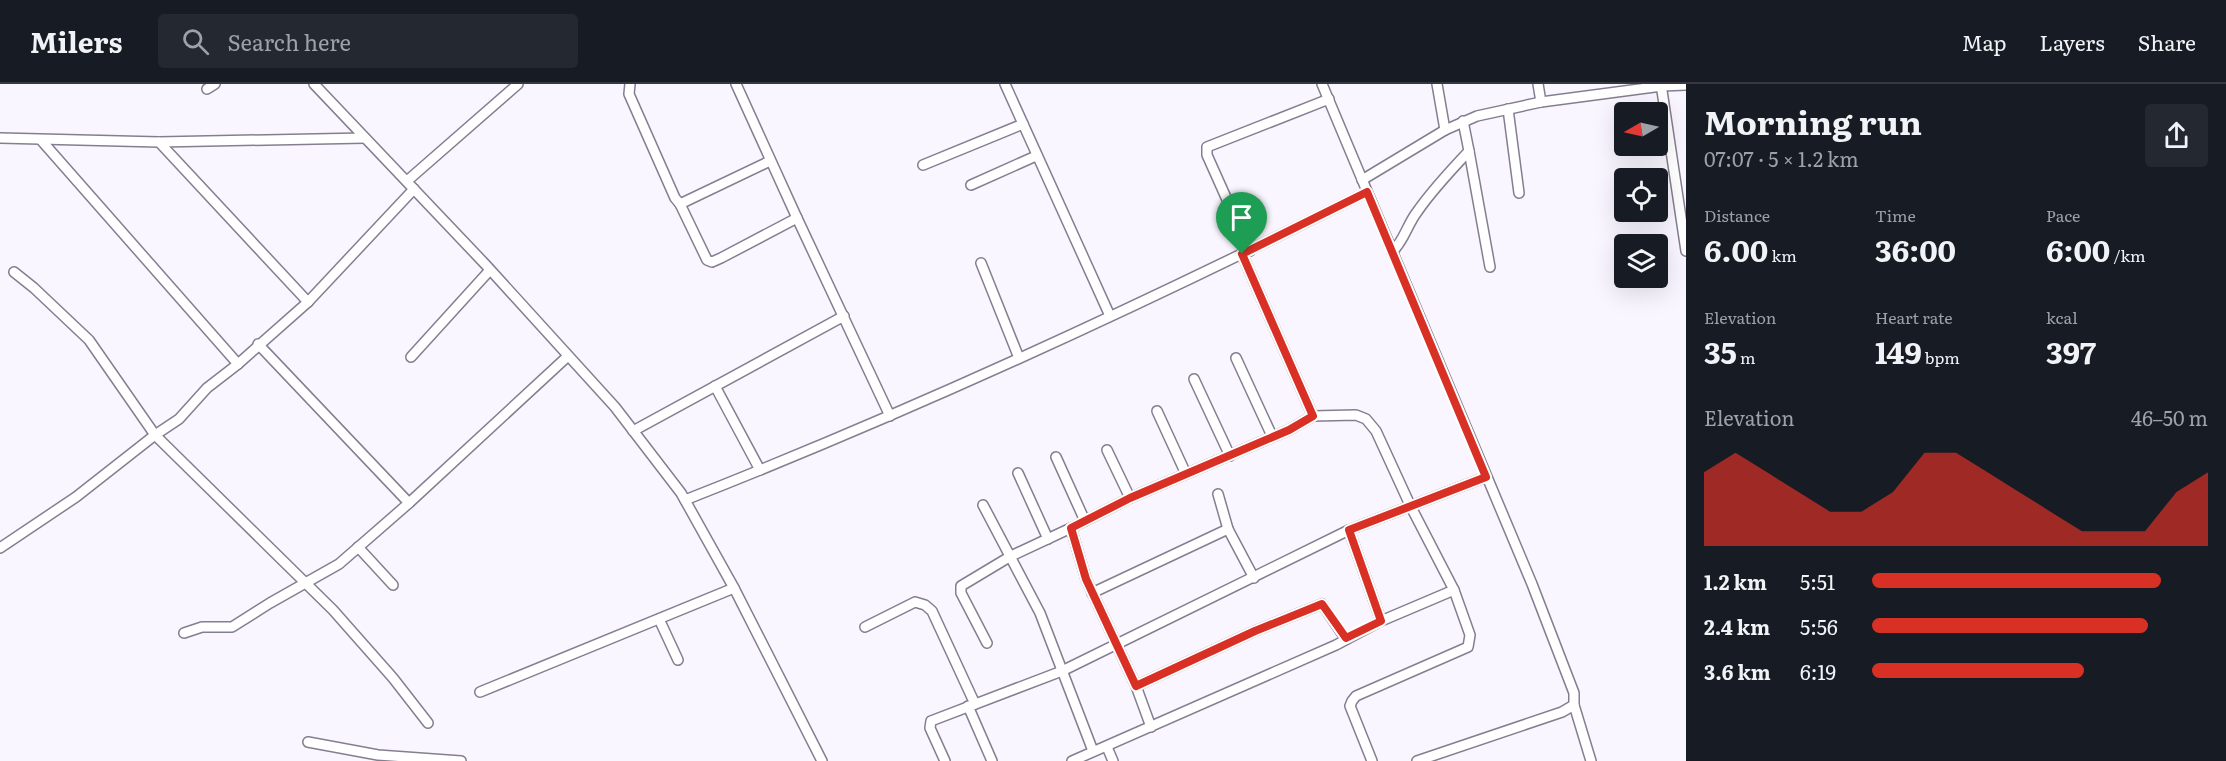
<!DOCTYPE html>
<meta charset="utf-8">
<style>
:root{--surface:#171b24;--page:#242831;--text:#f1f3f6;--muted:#9ea1a6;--line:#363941;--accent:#d93025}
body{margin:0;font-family:Literata,serif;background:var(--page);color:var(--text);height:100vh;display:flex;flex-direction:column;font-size:22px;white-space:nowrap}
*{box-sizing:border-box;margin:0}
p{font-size:20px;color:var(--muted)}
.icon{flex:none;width:33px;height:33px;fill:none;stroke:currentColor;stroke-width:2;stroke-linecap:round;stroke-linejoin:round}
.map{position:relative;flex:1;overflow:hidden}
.sheet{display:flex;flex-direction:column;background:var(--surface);width:540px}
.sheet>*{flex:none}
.needle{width:39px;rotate:261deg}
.buttons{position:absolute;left:1614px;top:18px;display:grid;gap:12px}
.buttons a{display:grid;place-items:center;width:54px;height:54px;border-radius:6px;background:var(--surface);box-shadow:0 6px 24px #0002;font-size:30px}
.pin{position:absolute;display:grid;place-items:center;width:51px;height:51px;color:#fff;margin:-62px -26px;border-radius:50% 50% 50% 0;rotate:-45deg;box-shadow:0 0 6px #0007}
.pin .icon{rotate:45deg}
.round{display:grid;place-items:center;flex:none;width:63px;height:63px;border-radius:6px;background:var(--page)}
.summary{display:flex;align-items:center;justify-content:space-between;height:102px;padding:0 18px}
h1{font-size:33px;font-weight:700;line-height:45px}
.stats{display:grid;grid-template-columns:repeat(3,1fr);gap:9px;height:102px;padding:6px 18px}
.stats div{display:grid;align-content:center}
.stats b{font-size:30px;font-weight:700}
.stats small{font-size:16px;font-weight:400}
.stats p{font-size:16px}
.chart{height:168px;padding:12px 18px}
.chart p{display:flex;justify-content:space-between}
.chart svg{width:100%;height:108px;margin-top:6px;fill:var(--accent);opacity:.7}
ul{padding:0 18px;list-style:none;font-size:20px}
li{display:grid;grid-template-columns:96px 72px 1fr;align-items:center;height:45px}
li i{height:15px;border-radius:8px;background:var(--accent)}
header{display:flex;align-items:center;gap:36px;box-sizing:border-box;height:84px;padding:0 30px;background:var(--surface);border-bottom:2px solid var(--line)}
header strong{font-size:28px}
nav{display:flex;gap:33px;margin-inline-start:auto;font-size:21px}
.search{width:420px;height:54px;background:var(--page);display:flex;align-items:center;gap:15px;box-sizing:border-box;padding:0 21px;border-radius:6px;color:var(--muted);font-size:22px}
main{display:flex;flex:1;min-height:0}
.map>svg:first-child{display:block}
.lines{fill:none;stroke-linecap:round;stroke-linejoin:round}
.street-casing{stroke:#857e90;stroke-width:12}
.street{stroke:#fff;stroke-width:9}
.route-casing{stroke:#fff;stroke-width:12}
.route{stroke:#d93025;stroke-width:8}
</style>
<header>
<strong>Milers</strong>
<div class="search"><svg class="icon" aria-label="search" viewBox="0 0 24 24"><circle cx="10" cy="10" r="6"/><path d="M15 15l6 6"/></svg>Search here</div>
<nav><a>Map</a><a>Layers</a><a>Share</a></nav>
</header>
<main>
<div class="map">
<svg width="1686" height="677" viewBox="0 0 1686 677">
<rect width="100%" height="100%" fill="#faf6ff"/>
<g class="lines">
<g class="street-casing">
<g id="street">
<polyline points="314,0 485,180 615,323 681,409 734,504 822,677"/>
<polyline points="630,0 629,10 675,114 680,120 707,176 712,178 721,174 797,134"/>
<polyline points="736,0 797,134 890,332"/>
<polyline points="1005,0 1110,232"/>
<polyline points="1322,0 1532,500 1574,609 1574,621 1591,677"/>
<polyline points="1437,0 1445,46"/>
<polyline points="1538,0 1541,18"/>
<polyline points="1661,0 1686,167"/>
<polyline points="207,5 215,0"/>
<polyline points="1508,25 1519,109"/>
<polyline points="0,54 159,58 365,54"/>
<polyline points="41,56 238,280"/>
<polyline points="159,58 308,218"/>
<polyline points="1469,67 1490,183"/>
<polyline points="923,81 1023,40"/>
<polyline points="1362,96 1445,46 1477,32 1541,18 1662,2 1686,1"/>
<polyline points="407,97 518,0"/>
<polyline points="971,101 1036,72"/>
<polyline points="680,120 770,77"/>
<polyline points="1250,167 1207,71 1207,63 1329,15"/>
<path d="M1392,168C1404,157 1407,141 1417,128C1432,106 1451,86 1469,67L1463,37"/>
<polyline points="1242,170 1313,332"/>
<polyline points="981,179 1019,274"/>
<polyline points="14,188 34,204 89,256 155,351 333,526 393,594 428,639"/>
<polyline points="258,260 409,419"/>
<polyline points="411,273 490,186"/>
<polyline points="1236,274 1272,352"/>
<polyline points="1194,295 1230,372"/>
<polyline points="715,302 760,386"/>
<polyline points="1157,327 1186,390"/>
<polyline points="633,347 844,232"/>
<polyline points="1107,366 1130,414"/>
<polyline points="1056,373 1085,437 1071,444 1086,495 1136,602 1151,643"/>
<polyline points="1018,389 1048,455"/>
<polyline points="1218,410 1228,445"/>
<path d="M685,416C917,325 1144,220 1367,108"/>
<polyline points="983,421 1040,529 1093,667"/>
<polyline points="1085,437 1130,414 1289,346 1313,332 1356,331 1366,335 1376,347 1410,421 1454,506 1470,551 1468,563 1356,612 1352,617 1350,622 1372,677"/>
<polyline points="358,463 393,501"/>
<polyline points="0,464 76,413 155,351 179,335 207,304 238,280 308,218 414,105"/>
<polyline points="1092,509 1228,445 1254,494"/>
<polyline points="659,535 678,576"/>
<polyline points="1381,537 1454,506"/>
<polyline points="865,543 915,518 925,521 932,527 975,620"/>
<polyline points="184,549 202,543 232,543 270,519 339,480 409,419 568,272"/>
<polyline points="987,559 961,509 961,502 1011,472 1071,444"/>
<polyline points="1136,602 1255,547 1322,520 1345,554"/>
<polyline points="480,608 734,504"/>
<polyline points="968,622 992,677"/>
<polyline points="308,658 378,671 461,677"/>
<polyline points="1107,663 1113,677"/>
<polyline points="945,677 930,644 931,637 1062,587 1349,446 1486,393"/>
<polyline points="1072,677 1336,561 1381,537 1349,446"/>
<polyline points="1417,677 1562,628 1574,621"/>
</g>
</g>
<use href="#street" class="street"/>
</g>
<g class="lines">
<g class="route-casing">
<polygon id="route" points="1367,108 1486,393 1349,446 1381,537 1346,554 1322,520 1255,547 1136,602 1086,495 1071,444 1130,414 1289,346 1313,332 1242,170"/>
</g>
<use href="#route" class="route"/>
</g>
</svg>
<div class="buttons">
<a><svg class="needle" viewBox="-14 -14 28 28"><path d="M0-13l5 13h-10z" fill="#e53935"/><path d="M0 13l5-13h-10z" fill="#9ea1a6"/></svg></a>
<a><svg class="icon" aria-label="locate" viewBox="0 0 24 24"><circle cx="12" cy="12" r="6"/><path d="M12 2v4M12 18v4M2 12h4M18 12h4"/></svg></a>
<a><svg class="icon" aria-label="layers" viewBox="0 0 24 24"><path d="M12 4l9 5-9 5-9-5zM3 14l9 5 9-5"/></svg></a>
</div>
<div class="pin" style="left:1242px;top:170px;background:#1e9e55"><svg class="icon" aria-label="arrive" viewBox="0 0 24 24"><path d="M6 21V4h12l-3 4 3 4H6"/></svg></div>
</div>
<section class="sheet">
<div class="summary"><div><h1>Morning run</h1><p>07:07 · 5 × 1.2 km</p></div><a class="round"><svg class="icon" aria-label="share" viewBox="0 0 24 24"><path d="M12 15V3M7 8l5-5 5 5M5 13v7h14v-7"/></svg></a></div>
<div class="stats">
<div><p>Distance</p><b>6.00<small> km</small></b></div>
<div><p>Time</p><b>36:00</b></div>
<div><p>Pace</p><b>6:00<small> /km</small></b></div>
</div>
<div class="stats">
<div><p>Elevation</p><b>35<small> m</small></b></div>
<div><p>Heart rate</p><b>149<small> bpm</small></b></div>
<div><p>kcal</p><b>397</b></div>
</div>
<div class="chart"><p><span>Elevation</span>46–50 m</p>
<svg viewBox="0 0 160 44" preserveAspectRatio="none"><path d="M0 44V14L10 6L20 14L30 22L40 30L50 30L60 22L70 6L80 6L90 14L100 22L110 30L120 38L130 38L140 38L150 22L160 14V44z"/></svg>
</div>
<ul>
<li><b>1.2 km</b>5:51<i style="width:86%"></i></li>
<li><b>2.4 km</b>5:56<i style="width:82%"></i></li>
<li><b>3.6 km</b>6:19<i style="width:63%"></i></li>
</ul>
</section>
</main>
